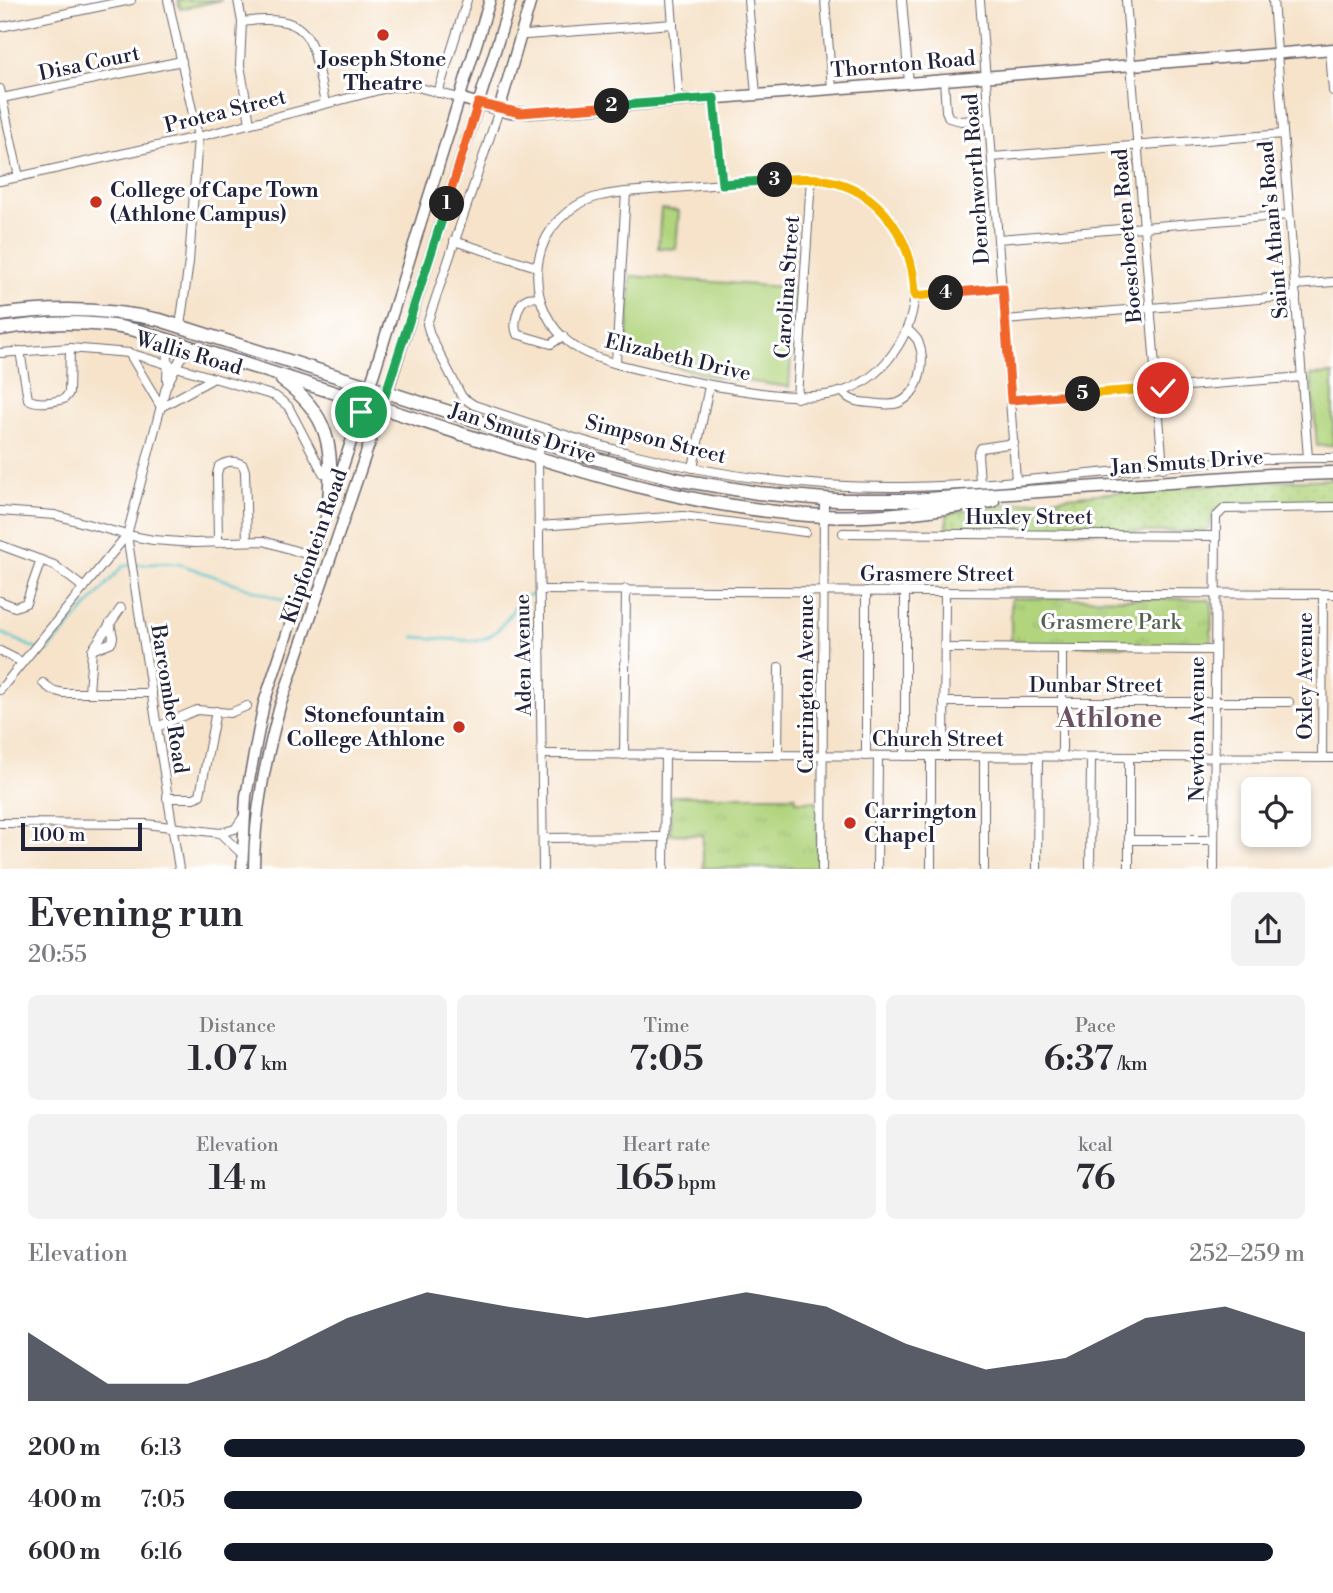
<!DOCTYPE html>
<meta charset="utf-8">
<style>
:root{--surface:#fff;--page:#f2f2f3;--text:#2b2b33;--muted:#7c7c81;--accent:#111827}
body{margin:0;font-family:"Libre Bodoni",serif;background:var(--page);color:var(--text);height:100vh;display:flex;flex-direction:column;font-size:26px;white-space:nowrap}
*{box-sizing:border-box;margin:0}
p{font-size:23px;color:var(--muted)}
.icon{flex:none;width:38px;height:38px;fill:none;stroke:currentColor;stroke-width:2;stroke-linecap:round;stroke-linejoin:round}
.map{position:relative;height:869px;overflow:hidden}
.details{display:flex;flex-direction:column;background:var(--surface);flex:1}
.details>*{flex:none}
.controls{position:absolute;left:1241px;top:777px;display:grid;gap:14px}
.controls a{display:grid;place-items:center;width:70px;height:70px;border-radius:10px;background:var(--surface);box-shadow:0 4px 10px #0003;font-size:35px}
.scale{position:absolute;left:21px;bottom:18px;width:121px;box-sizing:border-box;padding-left:7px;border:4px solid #22223b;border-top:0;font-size:19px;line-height:24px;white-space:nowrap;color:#22223b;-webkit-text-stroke:5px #fff;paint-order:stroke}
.pin{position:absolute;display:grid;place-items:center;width:60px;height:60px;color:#fff;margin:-30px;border:4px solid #fff;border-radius:50%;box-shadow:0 2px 7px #0007}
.km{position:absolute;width:35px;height:35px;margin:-18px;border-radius:50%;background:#222;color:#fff;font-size:19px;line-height:35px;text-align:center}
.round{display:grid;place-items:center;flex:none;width:74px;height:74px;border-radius:10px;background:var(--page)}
.headline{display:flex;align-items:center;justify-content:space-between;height:119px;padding:0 28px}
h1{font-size:38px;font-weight:600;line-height:52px}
.metrics{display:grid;grid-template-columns:repeat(3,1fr);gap:10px;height:119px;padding:7px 28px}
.metrics div{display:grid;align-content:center;border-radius:10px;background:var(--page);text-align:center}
.metrics b{font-size:35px;font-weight:600}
.metrics small{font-size:19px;font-weight:400}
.metrics p{font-size:19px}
.chart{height:196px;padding:14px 28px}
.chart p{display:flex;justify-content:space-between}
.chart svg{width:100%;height:126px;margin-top:7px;fill:var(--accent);opacity:.7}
ul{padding:0 28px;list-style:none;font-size:23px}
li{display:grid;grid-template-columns:112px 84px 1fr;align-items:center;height:52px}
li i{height:18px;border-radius:9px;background:var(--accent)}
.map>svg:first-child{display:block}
.grass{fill:url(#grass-dots);stroke:#6a7b5c;stroke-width:2}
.park{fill:url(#park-tufts);stroke:#6a7b5c;stroke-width:2}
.pitch{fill:#b1d47d;stroke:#6a7b5c;stroke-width:2}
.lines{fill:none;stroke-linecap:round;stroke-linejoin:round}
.stream{stroke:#56c4ca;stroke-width:2.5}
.street-casing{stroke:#6c666d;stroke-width:10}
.secondary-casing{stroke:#6c666d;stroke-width:13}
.primary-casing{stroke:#6c666d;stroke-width:15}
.street{stroke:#fff;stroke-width:8}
.secondary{stroke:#fff;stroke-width:10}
.primary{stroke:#fff;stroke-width:12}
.split-1-casing{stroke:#fff;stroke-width:14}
.split-2-casing{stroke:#fff;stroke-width:14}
.split-3-casing{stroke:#fff;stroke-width:14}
.split-4-casing{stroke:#fff;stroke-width:14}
.split-5-casing{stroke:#fff;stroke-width:14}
.split-6-casing{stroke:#fff;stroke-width:14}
.split-1{stroke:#22a559;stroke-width:9}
.split-2{stroke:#f0652b;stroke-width:9}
.split-3{stroke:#22a559;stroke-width:9}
.split-4{stroke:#f5b400;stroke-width:9}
.split-5{stroke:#f0652b;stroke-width:9}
.split-6{stroke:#f5b400;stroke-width:9}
.poi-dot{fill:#c8321e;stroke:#fff;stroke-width:2.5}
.labels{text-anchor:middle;stroke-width:6;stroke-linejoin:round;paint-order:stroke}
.poi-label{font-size:21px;font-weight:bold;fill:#22223b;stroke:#fff;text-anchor:start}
.street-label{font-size:21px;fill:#22223b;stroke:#fff}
.park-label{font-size:21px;fill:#546052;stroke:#fff}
.district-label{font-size:28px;font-weight:bold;fill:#6d5362;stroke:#fff}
</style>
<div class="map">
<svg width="1333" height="869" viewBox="0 0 1333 869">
<defs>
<pattern id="grass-dots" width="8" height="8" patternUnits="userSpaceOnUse" patternTransform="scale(1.75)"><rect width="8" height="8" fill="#b1d47d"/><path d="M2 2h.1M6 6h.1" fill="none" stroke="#98b66d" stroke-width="1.8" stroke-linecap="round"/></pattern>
<pattern id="park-tufts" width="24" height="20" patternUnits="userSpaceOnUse" patternTransform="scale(1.75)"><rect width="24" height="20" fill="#b1d47d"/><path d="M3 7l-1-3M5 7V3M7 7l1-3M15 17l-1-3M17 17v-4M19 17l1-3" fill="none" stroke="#98b66d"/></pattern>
</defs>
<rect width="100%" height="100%" fill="#fff"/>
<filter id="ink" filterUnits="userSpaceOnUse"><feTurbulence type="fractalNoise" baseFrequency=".0143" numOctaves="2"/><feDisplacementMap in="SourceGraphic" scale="14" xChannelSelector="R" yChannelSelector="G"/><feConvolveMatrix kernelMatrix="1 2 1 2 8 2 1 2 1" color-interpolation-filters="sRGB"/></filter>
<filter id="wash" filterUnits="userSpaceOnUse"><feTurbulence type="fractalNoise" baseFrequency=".00686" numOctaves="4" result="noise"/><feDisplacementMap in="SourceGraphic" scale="28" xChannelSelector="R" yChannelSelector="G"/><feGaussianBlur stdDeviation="1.57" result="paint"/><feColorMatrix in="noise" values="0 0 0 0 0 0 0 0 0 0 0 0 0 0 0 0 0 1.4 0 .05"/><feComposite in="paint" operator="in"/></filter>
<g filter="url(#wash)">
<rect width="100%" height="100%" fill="#f6e3ca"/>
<path class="grass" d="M1333,479V504C1313,504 1230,500 1217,508C1211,512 1212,521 1210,527L1201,532L947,531V513C1075,493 1204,483 1333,479Z"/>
<g class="park">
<polygon points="178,0 222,0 180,9"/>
<polygon points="1011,598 1208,599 1212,603 1211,644 1209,646 1011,645"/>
<polygon points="671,796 795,796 796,801 817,801 817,868 703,868 703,835 670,834"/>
</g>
<g class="pitch">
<polygon points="661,209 679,211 676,249 658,248"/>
<polygon points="631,276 796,288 789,387 712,376 627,354"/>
<polygon points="1333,374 1333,445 1317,446 1311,375"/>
</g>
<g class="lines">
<g class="stream">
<polyline points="0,632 34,648 48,651 123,566 163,563 179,564 285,601"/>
<path d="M414,637L476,641C509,635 509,599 533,594"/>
</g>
</g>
</g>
<g filter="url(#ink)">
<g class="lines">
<g class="street-casing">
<g id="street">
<polyline points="168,0 198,137 189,262 180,326"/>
<polyline points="238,0 242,22 240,65 250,123"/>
<polyline points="671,0 679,101"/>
<polyline points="748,0 756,95"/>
<polyline points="825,0 832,89"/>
<polyline points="902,0 909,83"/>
<polyline points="980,0 1016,480"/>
<polyline points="1126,0 1163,468"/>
<polyline points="1273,0 1308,458"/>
<path d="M242,22C317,12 311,42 325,103"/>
<polyline points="0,27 131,0"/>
<polyline points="520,34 526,35 673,24"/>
<polyline points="1330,50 1333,91"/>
<polyline points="944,80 946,111 949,118 961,121 989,119"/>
<polyline points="0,89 19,177"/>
<polyline points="438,93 467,0"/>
<polyline points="2,98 182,61"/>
<polyline points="714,98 722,184"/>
<path d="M499,110L427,324L430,335L462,397L474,405C529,423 584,443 641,456C727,478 816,488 904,487C1047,485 1190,456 1333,458"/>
<polyline points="992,157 1283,134"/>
<path d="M796,178C857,179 907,214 914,277C917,304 910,329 894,352C860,401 814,400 761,393C729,389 698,383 667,376C639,369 596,362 572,345C525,310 525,237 576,206C592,196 608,194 626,192Z"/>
<polyline points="0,181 198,137 391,87 417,87 459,98"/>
<polyline points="998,239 1289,215"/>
<polyline points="454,241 537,267"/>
<polyline points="1295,285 1333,282"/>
<polyline points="915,296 1003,288"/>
<path d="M539,297C535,298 531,297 528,298C517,302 513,325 517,334L551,344L563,336"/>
<polyline points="1005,320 1296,296"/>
<polyline points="162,339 168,356 167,380"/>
<path d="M20,351L28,399C38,405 53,402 64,399L69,393L70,348"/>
<polyline points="0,353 70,348 129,353 275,396 288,406 323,473"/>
<polyline points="129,353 161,407 214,378"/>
<polyline points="616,362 626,192"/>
<path d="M842,391C850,402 858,402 871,403C879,404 890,406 898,403C920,394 927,362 918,341C916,337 911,333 907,329"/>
<polyline points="797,398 811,178"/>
<polyline points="1011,400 1302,377"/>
<polyline points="541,442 538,458 543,869"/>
<polyline points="693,468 709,386"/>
<polyline points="980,483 978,454 981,448 1014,443"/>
<polyline points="0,511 55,515 127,535 153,540 194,543 264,541 312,556"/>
<polyline points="539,526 683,516 805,532"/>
<polyline points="843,533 1215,536"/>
<path d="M218,543L217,474L219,466C227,461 235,460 243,465L245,471L247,541"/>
<polyline points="0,545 54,565 84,588"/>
<polyline points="540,590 1333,594"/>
<polyline points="866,591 866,756"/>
<polyline points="0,601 15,607 26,603 41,560"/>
<polyline points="945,648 1215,650"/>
<polyline points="1062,649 1062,757"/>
<polyline points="92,650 112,642 113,637 110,623"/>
<polyline points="0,651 22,662"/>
<polyline points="43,683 52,690 63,693 152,693"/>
<polyline points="0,690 127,535"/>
<polyline points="89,693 92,650 121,608"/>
<polyline points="944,702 1289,702"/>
<polyline points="157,727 197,710 230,713 247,706"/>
<polyline points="542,754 1333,758"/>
<polyline points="624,755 626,589"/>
<polyline points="778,755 779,667"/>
<polyline points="905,756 905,591"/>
<polyline points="944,756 945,591"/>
<polyline points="1322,758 1323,594"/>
<polyline points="167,798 194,798 200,795 216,711"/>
<polyline points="0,823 146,824 220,833 235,829 244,816"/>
<polyline points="220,833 242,854"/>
<polyline points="543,838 664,837"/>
<polyline points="1129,840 1214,840"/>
<polyline points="179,869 127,535 166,387 180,359 185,354 197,350"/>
<polyline points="664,869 665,755"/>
<polyline points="822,869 824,499"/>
<polyline points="877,869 878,756"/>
<polyline points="931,869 931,756"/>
<polyline points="984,869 984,757"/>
<polyline points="1037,869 1038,757"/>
<polyline points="1090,869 1091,757"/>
<polyline points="1129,869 1129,757"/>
<polyline points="1214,869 1216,517 1224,509 1333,507"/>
</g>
</g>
<g class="secondary-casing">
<g id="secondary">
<polyline points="459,98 507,112 530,113 1333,49"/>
<polyline points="499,110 531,0"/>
<polyline points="242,869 246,796 264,703 374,373 490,0"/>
<path d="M254,869C254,813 266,759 280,706L391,380L511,0"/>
</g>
</g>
<g class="primary-casing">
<g id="primary">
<path d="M0,315C55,307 106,308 160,320L597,459L681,480L758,493L836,500H912L1271,475L1333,473"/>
<path d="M0,329C46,322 89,320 135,330C244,363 351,398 459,433C578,471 698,510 825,516C881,519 937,509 993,501"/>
<path d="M282,380C330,414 333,447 329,502"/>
</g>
</g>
<use href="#street" class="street"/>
<use href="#secondary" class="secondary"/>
<use href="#primary" class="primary"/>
</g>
</g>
<g class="lines" filter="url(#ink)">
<g class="split-1-casing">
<polyline id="split-1" points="361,412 364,403 381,408 447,204"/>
</g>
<g class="split-2-casing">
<polyline id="split-2" points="447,204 478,103 520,113 612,106"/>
</g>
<g class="split-3-casing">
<polyline id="split-3" points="612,106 714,98 722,184 775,180"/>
</g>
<g class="split-4-casing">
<path id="split-4" d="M775,180C791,179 808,177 824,180C881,189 914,241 915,296L946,293"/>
</g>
<g class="split-5-casing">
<polyline id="split-5" points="946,293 1003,288 1011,400 1083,394"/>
</g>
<g class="split-6-casing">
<polyline id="split-6" points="1083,394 1163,388"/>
</g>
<use href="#split-1" class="split-1"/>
<use href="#split-2" class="split-2"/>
<use href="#split-3" class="split-3"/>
<use href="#split-4" class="split-4"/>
<use href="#split-5" class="split-5"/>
<use href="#split-6" class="split-6"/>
</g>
<g class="poi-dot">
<circle cx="383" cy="35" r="7"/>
<circle cx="96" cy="202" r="7"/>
<circle cx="459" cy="727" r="7"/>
<circle cx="850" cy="823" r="7"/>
</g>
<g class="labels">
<g class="poi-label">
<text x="383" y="66" text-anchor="middle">Joseph Stone<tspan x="383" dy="24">Theatre</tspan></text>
<text x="110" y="197">College of Cape Town<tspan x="110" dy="24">(Athlone Campus)</tspan></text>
<text x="445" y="722" text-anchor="end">Stonefountain<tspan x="445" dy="24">College Athlone</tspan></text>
<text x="864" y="818">Carrington<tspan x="864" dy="24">Chapel</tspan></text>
</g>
<g class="street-label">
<text transform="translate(89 63) rotate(-12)" y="7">Disa Court</text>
<text transform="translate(903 64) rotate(-5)" y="7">Thornton Road</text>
<text transform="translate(225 111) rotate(-14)" y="7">Protea Street</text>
<text transform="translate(976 179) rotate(-94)" y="7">Denchworth Road</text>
<text transform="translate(1273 230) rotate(-95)" y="7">Saint Athan's Road</text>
<text transform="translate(1127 236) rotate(-95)" y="7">Boeschoeten Road</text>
<text transform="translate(787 287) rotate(-86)" y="7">Carolina Street</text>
<text transform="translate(189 353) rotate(16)" y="7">Wallis Road</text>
<text transform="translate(678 357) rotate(13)" y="7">Elizabeth Drive</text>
<text transform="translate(523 433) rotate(18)" y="7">Jan Smuts Drive</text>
<text transform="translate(656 439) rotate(14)" y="7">Simpson Street</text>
<text transform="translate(1187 462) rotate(-4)" y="7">Jan Smuts Drive</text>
<text x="1029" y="524">Huxley Street</text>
<text transform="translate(314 546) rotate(-71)" y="7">Klipfontein Road</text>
<text x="937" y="581">Grasmere Street</text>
<text transform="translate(523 655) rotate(-91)" y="7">Aden Avenue</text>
<text transform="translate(1305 676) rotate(-90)" y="7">Oxley Avenue</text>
<text transform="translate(806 684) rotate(-90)" y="7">Carrington Avenue</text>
<text x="1096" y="692">Dunbar Street</text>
<text transform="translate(170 699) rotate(81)" y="7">Barcombe Road</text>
<text transform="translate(1197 729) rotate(-90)" y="7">Newton Avenue</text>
<text x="938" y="746">Church Street</text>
</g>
<g class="park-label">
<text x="1111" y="629">Grasmere Park</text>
</g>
<g class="district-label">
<text x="1109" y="727">Athlone</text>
</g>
</g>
</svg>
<div class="controls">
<a><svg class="icon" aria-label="locate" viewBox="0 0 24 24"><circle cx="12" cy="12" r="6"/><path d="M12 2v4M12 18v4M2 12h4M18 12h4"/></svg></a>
</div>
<div class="scale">100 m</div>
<div class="pin" style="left:361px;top:412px;background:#1e9e55"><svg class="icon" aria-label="arrive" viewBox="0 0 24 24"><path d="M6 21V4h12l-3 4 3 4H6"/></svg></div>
<div class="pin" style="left:1163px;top:388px;background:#d93025"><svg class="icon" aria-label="check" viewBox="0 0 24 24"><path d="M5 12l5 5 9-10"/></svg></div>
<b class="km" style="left:447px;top:204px">1</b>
<b class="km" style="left:612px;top:106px">2</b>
<b class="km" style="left:775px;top:180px">3</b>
<b class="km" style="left:946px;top:293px">4</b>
<b class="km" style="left:1083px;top:394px">5</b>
</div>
<section class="details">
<div class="headline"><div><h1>Evening run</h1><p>20:55</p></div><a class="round"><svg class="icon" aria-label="share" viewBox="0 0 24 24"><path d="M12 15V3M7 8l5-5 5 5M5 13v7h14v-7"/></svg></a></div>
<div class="metrics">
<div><p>Distance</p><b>1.07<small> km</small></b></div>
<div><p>Time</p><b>7:05</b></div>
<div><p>Pace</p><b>6:37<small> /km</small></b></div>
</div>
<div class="metrics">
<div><p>Elevation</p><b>14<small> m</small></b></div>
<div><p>Heart rate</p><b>165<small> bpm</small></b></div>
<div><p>kcal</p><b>76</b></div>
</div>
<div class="chart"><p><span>Elevation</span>252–259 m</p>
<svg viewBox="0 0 160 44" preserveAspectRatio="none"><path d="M0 44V20L10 38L20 38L30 29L40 15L50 6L60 11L70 15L80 11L90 6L100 11L110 24L120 33L130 29L140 15L150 11L160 20V44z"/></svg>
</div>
<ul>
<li><b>200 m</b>6:13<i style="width:100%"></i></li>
<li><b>400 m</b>7:05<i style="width:59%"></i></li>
<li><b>600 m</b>6:16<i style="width:97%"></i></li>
</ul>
</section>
